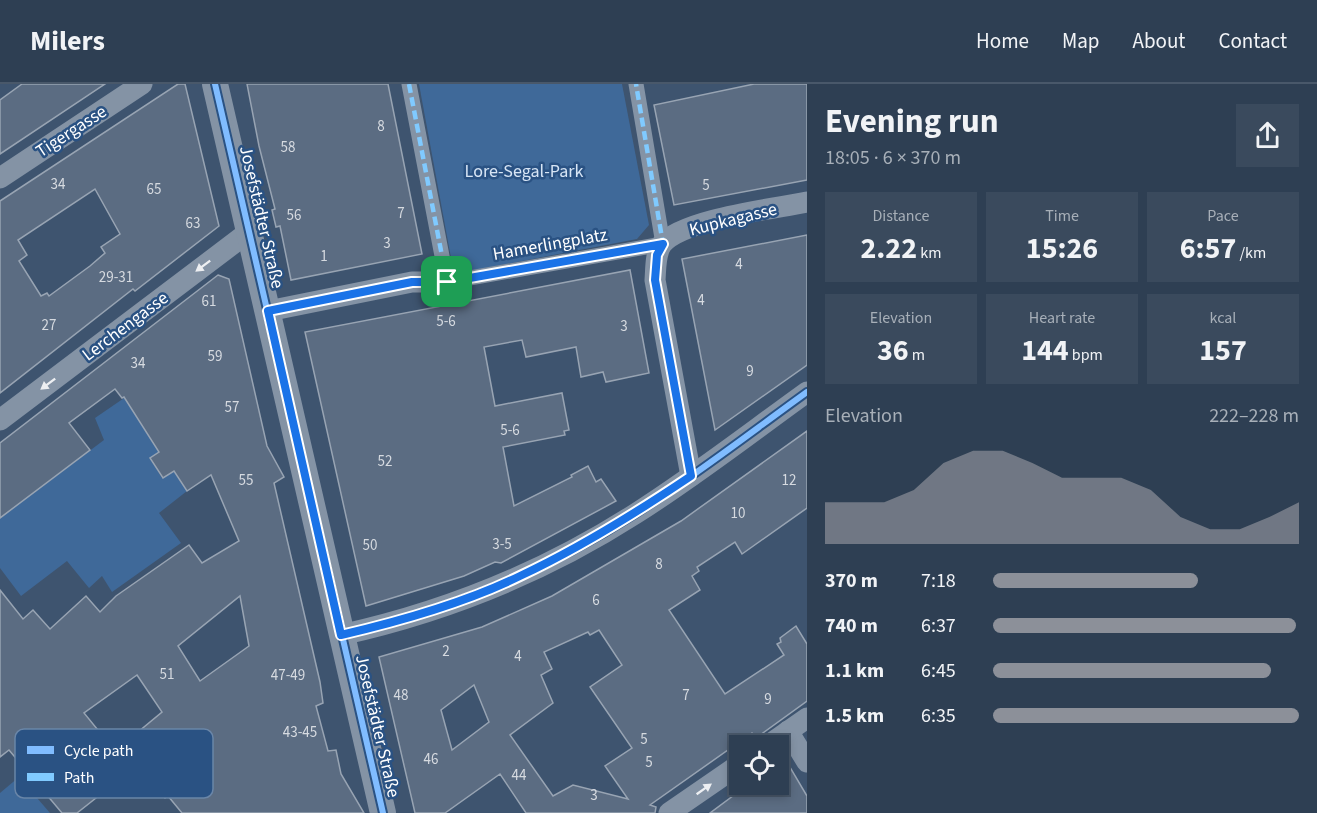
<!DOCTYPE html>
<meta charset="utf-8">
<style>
:root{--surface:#2e3f53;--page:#3a4a5d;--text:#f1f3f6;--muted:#a7afb8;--line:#49586a;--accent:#8c9099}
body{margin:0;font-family:"Source Sans 3",sans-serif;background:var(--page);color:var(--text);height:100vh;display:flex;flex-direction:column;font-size:22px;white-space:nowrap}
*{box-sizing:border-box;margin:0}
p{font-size:20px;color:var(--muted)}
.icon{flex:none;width:33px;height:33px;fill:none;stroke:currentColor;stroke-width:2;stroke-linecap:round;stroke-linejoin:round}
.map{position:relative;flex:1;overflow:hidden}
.drawer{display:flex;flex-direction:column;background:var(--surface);width:510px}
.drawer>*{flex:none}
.buttons{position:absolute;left:729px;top:651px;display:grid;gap:12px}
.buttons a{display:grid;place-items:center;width:60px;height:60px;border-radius:0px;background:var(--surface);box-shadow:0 3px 9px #0003,0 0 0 2px var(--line);font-size:30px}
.pin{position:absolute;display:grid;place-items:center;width:51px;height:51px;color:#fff;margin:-26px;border-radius:12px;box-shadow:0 3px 9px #0006}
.round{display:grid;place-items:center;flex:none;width:63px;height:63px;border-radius:0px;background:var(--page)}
.head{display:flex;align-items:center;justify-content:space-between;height:102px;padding:0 18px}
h1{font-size:33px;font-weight:700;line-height:45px}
.metrics{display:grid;grid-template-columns:repeat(3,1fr);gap:9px;height:102px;padding:6px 18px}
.metrics div{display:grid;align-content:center;border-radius:0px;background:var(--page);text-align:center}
.metrics b{font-size:30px;font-weight:700}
.metrics small{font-size:16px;font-weight:400}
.metrics p{font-size:16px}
.chart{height:168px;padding:12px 18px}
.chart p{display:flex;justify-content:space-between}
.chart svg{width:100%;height:108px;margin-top:6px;fill:var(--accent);opacity:.7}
ul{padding:0 18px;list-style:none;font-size:20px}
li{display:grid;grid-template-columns:96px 72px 1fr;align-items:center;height:45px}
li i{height:15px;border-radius:8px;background:var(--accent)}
header{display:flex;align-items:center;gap:36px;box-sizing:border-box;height:84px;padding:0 30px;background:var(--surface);border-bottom:2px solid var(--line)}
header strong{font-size:28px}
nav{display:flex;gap:33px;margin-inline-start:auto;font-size:21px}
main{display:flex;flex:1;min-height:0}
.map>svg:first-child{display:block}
.green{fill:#3f6999}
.building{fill:#5b6c82;stroke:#98a4b3;stroke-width:1.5;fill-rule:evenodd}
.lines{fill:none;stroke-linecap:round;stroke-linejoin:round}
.pedestrian{stroke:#8493a5;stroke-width:15}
.minor{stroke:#8493a5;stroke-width:21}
.tertiary{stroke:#8493a5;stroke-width:26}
.tram{stroke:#8493a4;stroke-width:1.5}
.quiet{stroke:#80caff;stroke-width:4.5;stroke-dasharray:9 4.5;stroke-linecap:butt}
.cycleway-casing{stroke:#2a5283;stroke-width:10}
.cycleway{stroke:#80bcff;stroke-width:6}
.oneway{fill:#edeff2}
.route-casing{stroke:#fff;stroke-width:12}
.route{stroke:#1a73e8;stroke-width:8}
.labels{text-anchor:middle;stroke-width:5;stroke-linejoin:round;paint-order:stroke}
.number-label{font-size:15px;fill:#d6dae0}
.street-label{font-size:18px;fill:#fff;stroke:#2a5283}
.park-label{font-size:18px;fill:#d7e5f5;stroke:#2a5283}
.key{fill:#2a5283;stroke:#6a86a8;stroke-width:1.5}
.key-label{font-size:16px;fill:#fff}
</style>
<header>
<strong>Milers</strong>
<nav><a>Home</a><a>Map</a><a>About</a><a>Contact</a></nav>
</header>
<main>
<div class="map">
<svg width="807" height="729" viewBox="0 0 807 729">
<rect width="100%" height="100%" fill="#3e546f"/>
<g class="green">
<polygon points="419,0 622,0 649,141 637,155 454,190"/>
<polygon points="184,273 192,304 141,340 159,368 150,374 162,394 174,387 187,407 159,429 181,459 112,508 102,492 89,504 67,477 21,512 0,484 0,434 104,356 95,334"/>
<polygon points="19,693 50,729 0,729 0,709"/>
</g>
<g class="building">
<polygon points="22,0 105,0 0,70 0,16"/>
<path d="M178,0H185L219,142L135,207L133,205L0,309V117ZM95,105L120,150L101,163L105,169L90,182L49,212L47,209L41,212L19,177L27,171L18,156Z"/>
<polygon points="247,0 388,0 422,170 291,196 280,142 276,143 272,126 275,125 259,62"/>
<polygon points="754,0 807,0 807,96 674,121 654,21"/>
<polygon points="807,151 807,281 715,346 682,175"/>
<polygon points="630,186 649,289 606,298 603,288 581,293 576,263 526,273 522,256 484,263 495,322 562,309 569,346 564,347 565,351 503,363 514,422 572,393 571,391 588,382 596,398 601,395 616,417 501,479 495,478 464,492 366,522 305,248"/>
<path d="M218,191L229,195L267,362L284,393L274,399L320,598L323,619L316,622L328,667L336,666L341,690L364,729H182L168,712L165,714L139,680L77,729H62L9,666L0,673V506L23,535L33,526L50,545L86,512L100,528L116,512L189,461L202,479L239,457L211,391L187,407L174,387L163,394L150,374L159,368L124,313L122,314L115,305L69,339L90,366L0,434V359ZM240,512L249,562L200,597L178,562ZM137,591L162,628L115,667L84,629Z"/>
<path d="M807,347V424L742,470L735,458L697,483L699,487L692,492L700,506L669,526L725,610L784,571L777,560L781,558L780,554L796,542L807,560V617L756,654L752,649L650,721L656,723L655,729H526L500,690L445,729H415L379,573L482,543L552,512L681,437ZM599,546L622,581L590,603L632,664L605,682L628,715L573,701L553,712L510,651L553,619L541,591L552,585L544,568L588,548L590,551ZM474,601L489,638L452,666L441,626Z"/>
<polygon points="781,668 807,712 807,729 710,729 749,700 778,700 778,670"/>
</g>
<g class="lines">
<polyline class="pedestrian" points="409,0 447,198 663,160 636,0"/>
<g class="minor">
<polyline points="0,94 142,0"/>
<polyline points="268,227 412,198 447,198"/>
<polyline points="0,336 250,147"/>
<path d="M691,392L655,196C656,184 655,170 662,160C683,135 773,125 807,118"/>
<path d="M341,551C445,528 546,487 635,430C695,392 750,349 807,308"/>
<polyline points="788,647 807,678"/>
<polyline points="767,662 807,634"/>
<polyline points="669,729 740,680"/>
</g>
<polyline class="tertiary" points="215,0 383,729"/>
<g class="tram">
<polyline points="210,0 377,729"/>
<polyline points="223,0 388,729"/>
</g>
<polyline class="quiet" points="409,0 447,198 663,160 636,0"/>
<g class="cycleway-casing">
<g id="cycleway">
<polyline points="215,0 383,729"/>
<path d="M341,551C445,528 546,487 635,430C695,392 750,349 807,308"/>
</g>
</g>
<use href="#cycleway" class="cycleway"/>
</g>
<defs><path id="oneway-solid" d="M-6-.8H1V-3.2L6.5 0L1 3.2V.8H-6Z" transform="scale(1.5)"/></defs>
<g class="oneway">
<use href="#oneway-solid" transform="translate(203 182) rotate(143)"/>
<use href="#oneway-solid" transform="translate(48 300) rotate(143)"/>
<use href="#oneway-solid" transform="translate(704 705) rotate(-35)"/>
</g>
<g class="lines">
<g class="route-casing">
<path id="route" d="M663,160L657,171L655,196L691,392C636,429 580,464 520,492C465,519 401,537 341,551L268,227L412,198H447Z"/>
</g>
<use href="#route" class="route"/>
</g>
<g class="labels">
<g class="number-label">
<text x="381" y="47">8</text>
<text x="288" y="68">58</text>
<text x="58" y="105">34</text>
<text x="706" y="106">5</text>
<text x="154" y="110">65</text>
<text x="401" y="134">7</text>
<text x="294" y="136">56</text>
<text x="193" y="144">63</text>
<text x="387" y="164">3</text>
<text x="324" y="177">1</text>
<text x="739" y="185">4</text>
<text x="116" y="198">29-31</text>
<text x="701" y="221">4</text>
<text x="209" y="222">61</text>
<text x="446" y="242">5-6</text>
<text x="49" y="246">27</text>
<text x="624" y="247">3</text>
<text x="215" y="277">59</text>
<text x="138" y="284">34</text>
<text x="750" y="292">9</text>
<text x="232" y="328">57</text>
<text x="510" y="351">5-6</text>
<text x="385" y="382">52</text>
<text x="246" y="401">55</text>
<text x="789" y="401">12</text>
<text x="738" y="434">10</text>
<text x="502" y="465">3-5</text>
<text x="370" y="466">50</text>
<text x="659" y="485">8</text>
<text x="596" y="521">6</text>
<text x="446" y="572">2</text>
<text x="518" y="577">4</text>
<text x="167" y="595">51</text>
<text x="288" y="596">47-49</text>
<text x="401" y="616">48</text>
<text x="686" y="616">7</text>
<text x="768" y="620">9</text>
<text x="300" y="653">43-45</text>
<text x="644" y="660">5</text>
<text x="431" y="680">46</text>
<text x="649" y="683">5</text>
<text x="519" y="696">44</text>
<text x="594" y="716">3</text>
</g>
<g class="street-label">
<text transform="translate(71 47) rotate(-33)" y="6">Tigergasse</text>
<text transform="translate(262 133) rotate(77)" y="6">Josefstädter Straße</text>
<text transform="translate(733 135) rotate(-14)" y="6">Kupkagasse</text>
<text transform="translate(550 160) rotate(-10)" y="6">Hamerlingplatz</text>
<text transform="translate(125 242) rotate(-37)" y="6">Lerchengasse</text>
<text transform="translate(378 642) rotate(77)" y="6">Josefstädter Straße</text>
</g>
<g class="park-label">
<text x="524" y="93">Lore-Segal-Park</text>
</g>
</g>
<rect x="15" y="645" width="198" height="69" rx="9" class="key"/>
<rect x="27" y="662" width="27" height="8" fill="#80bcff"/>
<rect x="27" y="689" width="27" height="8" fill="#80caff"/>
<g class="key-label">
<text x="64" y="672">Cycle path</text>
<text x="64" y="699">Path</text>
</g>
</svg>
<div class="buttons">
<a><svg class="icon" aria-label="locate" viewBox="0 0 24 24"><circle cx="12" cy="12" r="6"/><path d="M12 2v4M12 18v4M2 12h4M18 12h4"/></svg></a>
</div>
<div class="pin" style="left:447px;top:198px;background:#1e9e55"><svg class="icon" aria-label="arrive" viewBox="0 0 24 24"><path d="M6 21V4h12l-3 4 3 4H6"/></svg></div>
</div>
<section class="drawer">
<div class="head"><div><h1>Evening run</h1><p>18:05 · 6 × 370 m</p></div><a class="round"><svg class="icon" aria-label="share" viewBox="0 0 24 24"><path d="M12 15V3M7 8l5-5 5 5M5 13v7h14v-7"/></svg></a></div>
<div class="metrics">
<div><p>Distance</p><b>2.22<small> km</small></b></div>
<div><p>Time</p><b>15:26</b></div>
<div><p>Pace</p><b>6:57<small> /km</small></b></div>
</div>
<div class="metrics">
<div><p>Elevation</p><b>36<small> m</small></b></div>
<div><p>Heart rate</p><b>144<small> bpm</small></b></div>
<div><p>kcal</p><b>157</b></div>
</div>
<div class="chart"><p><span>Elevation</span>222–228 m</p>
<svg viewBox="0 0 160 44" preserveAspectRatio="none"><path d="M0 44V27L10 27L20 27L30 22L40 11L50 6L60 6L70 11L80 17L90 17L100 17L110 22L120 33L130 38L140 38L150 33L160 27V44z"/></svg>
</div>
<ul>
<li><b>370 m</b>7:18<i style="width:67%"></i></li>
<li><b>740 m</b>6:37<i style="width:99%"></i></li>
<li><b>1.1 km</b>6:45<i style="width:91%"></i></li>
<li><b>1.5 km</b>6:35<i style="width:100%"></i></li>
</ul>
</section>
</main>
